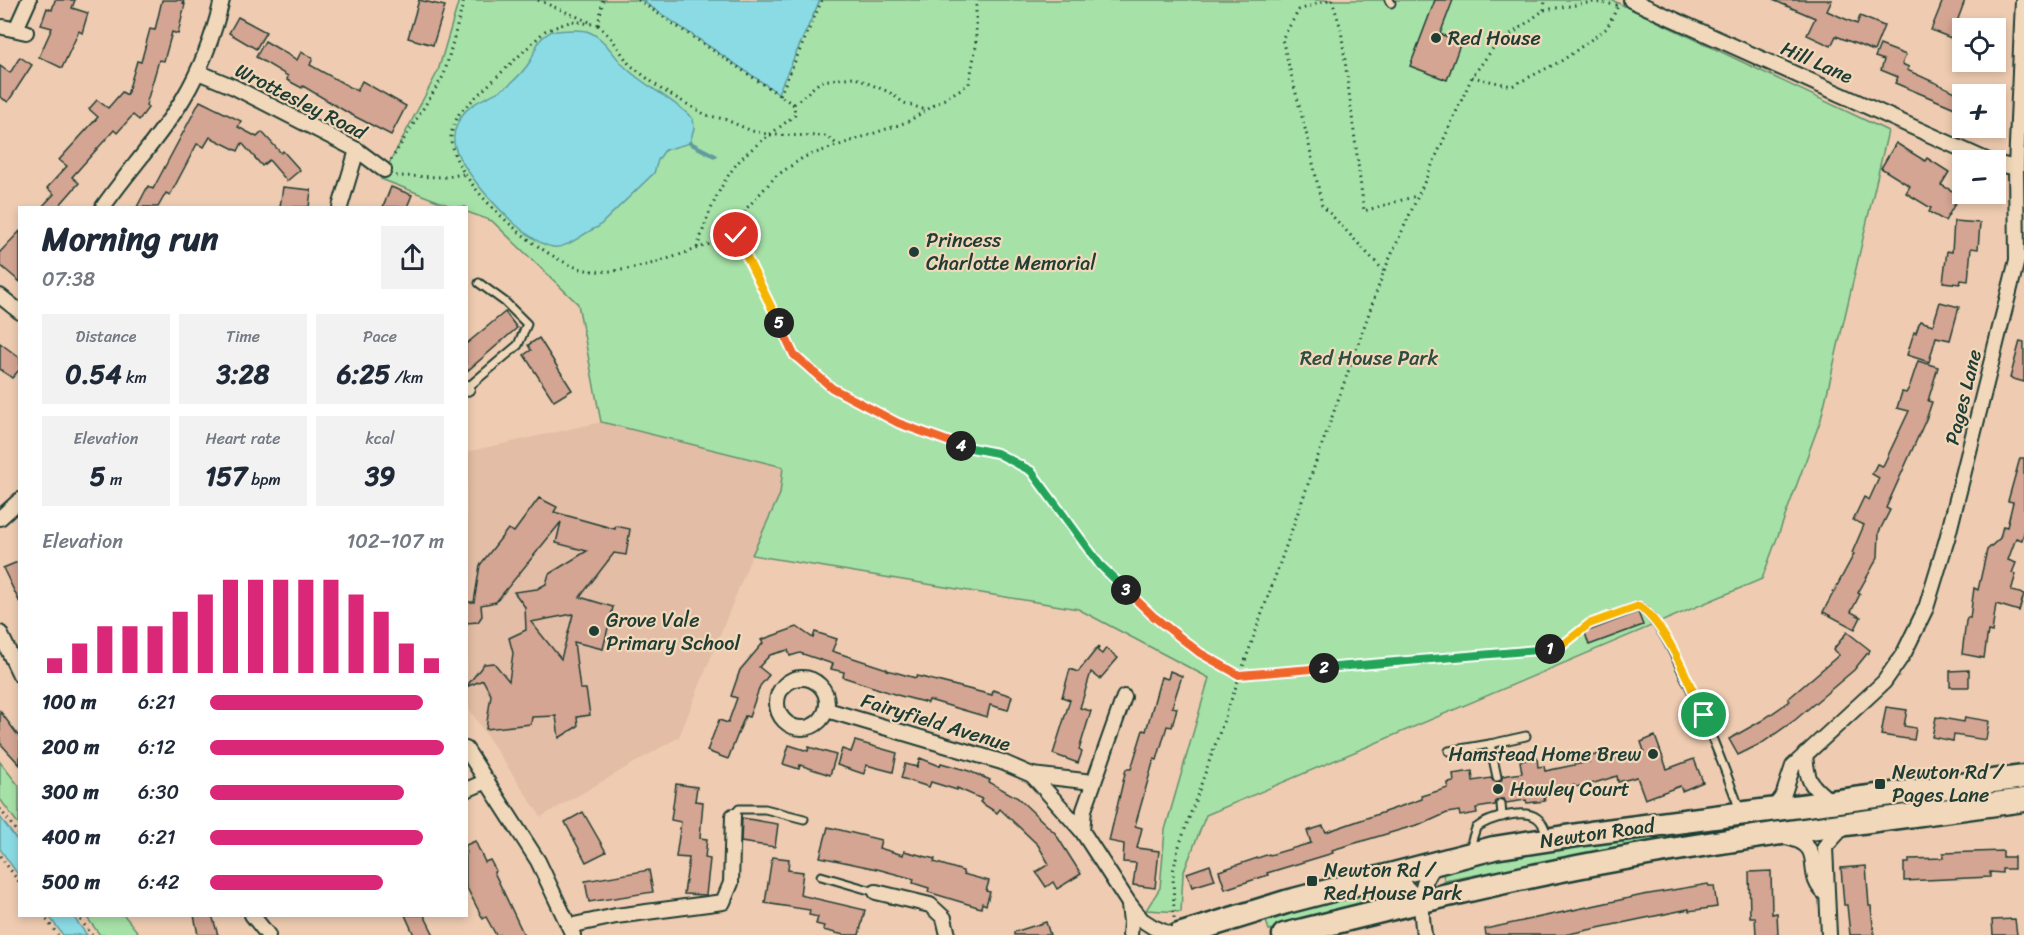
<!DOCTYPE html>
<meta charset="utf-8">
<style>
:root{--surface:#fff;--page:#f2f2f3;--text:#1f2937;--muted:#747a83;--accent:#db2777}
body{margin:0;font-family:Sriracha,sans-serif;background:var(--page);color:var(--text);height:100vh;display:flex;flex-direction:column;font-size:22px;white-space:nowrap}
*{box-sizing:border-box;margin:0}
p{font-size:20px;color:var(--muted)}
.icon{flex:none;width:33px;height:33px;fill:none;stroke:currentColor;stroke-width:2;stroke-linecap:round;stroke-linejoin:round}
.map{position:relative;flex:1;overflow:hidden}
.sheet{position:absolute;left:18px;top:206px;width:450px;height:711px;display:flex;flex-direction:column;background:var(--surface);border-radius:0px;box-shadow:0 3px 9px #0003}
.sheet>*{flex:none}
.controls{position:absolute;left:1952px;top:18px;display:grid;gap:12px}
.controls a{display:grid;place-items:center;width:54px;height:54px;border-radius:0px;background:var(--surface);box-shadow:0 3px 9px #0003;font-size:30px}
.pin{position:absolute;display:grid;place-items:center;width:51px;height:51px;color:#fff;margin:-26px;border:3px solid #fff;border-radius:50%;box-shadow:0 2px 6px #0007}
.km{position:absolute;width:30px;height:30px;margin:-15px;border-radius:50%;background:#222;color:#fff;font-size:16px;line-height:30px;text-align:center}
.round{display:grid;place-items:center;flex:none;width:63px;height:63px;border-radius:0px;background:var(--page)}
.head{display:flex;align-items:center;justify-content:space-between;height:102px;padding:0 24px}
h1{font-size:33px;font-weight:800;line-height:45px}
.figures{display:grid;grid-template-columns:repeat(3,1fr);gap:9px;height:102px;padding:6px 24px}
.figures div{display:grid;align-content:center;border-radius:0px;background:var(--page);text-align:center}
.figures b{font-size:26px;font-weight:800}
.figures small{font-size:16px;font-weight:400}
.figures p{font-size:16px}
.chart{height:168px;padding:12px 24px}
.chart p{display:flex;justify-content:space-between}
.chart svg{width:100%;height:108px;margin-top:6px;stroke:var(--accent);stroke-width:6}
ul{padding:0 24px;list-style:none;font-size:20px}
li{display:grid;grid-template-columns:96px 72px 1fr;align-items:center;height:45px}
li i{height:15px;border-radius:8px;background:var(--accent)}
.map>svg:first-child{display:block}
.built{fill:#e3bda6}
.green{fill:#a6e1a7;stroke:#628f6e;stroke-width:1.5}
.water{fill:#8bdbe5;stroke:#609c9e;stroke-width:1.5}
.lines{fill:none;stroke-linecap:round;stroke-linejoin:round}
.stream{stroke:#609c9e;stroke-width:4.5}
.building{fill:#d4a592;stroke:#1f3d34;stroke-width:1.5;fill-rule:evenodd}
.service-casing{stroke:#1f3d34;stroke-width:11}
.minor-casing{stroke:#1f3d34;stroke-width:18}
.trunk-casing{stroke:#1f3d34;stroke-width:27}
.path{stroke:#1f3d34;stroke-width:3;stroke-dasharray:1.5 4.5;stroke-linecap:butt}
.service{stroke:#f2d8ba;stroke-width:7}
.minor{stroke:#f2d8ba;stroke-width:14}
.trunk{stroke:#f2d8ba;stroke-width:22}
.split-1-casing{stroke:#fff;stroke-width:12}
.split-2-casing{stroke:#fff;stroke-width:12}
.split-3-casing{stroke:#fff;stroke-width:12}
.split-4-casing{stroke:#fff;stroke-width:12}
.split-5-casing{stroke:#fff;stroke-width:12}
.split-6-casing{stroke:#fff;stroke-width:12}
.split-1{stroke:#f5b400;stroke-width:8}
.split-2{stroke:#22a559;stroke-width:8}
.split-3{stroke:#f0652b;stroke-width:8}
.split-4{stroke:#22a559;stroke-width:8}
.split-5{stroke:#f0652b;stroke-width:8}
.split-6{stroke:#f5b400;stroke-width:8}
.poi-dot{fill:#1f3d34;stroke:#f2d8ba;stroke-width:2}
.labels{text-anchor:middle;stroke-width:4.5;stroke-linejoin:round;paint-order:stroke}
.poi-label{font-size:20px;fill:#1f3d34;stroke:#f2d8ba;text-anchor:start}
.street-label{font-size:20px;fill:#1f3d34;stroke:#f2d8ba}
.park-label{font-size:20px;fill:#2c4d40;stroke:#f2d8ba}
</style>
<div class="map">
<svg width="2024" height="935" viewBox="0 0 2024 935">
<rect width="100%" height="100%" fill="#efccb1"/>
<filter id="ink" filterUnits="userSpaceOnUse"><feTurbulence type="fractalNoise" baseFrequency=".0167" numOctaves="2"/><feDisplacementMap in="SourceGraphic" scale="12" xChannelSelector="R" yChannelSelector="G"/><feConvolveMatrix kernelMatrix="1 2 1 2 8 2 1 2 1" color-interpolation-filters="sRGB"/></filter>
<g filter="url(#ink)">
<polygon class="built" points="601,422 783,467 780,494 752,555 679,737 541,817 467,706 466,452"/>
<g class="green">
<polygon points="459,0 1612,0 1888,131 1821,419 1762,579 1206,815 1183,874 1181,912 1146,910 1160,888 1165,830 1209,678 1078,609 752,555 780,494 783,467 601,422 578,304 492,221 467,212 466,207 453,207 381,179 438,71"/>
<polygon points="0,762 19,786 19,825 0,799"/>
<path d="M2024,785V791C1830,819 1636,844 1444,881L1443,872L1499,856Z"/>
<polygon points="1381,891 1385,902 1269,930 1265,918"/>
<polygon points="85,915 124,915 140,935 100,935"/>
</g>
<g class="water">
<polygon points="641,0 820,0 778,93"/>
<path d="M552,31C563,31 579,28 589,32C606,39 614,57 626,68C647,88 673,98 693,119L694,128L690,143L665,150L658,160L654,173L598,227C584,232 568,249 553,247C524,243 463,174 455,147C453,140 454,131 457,125C466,100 491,99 510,84C517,78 526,68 531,60C534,53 536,45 541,39C544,36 549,33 552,31Z"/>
<polygon points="0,817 19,843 19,876 0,849"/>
<polygon points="48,915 72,915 87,935 63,935"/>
</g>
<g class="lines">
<polyline class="stream" points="690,143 715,156"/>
</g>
<g class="building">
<polygon points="55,0 75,0 72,8 88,13 82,33 79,31 62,68 39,57 52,28 41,25 47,8 52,10"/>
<polygon points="162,0 184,0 183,3 185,4 178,34 172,32 164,61 159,60 146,105 148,108 139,120 133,115 117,133 114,130 72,177 79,183 58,207 42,207 54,194 47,188 67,166 59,160 98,117 89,109 97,100 108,108 122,92 127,95 137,61 141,62 150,29 155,30"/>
<polygon points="419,0 445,6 433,45 408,38"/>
<polygon points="1435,0 1453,0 1440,34 1461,42 1447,80 1410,66"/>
<polygon points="1773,0 1832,0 1827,11 1857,24 1860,16 1884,26 1874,51 1836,36 1831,46 1807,35 1815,18"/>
<polygon points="1943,0 1965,0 1951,38 1931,30"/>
<polygon points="238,17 266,32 256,49 229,33"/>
<polygon points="265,41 297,60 301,52 313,58 310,65 357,91 362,81 406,106 391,135 350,114 303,86 302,88 287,80 288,76 256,57"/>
<polygon points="1880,45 1906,55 1902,64 1909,67 1907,70 1962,95 1962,111 1895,83 1898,77 1881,70 1884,60 1875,57"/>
<polygon points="20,57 32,65 8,102 0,97 0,66 10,73"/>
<polygon points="200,101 241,121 238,127 257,137 262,132 281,153 283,151 300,170 287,181 269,160 262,166 242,143 238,151 210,137 204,147 197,144 170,195 166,193 158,207 137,207 148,186 153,189"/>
<polygon points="1896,143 1925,161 1927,158 1949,172 1941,185 1960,195 1945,221 1929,212 1931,208 1906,193 1910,186 1881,168"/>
<polygon points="283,187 311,190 309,207 280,207"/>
<polygon points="391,187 412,195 407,207 383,207"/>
<polygon points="1954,221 1980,223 1978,249 1971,248 1968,281 1961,280 1960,284 1943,282 1947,251 1952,252"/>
<polygon points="20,231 20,282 0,265 0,252"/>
<polygon points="1940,302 1959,307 1950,340 1936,337 1929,362 1907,355 1914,332 1916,333 1920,321 1933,325"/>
<polygon points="505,312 517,328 466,372 466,344"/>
<polygon points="539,338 572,390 554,401 524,355 531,350 528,345"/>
<polygon points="2020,341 2024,342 2024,382 2010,378"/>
<polygon points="0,343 20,358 20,369 12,378 0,369"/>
<polygon points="1918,361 1938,367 1928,401 1932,402 1927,417 1886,508 1890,510 1879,532 1878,557 1858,593 1860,594 1851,612 1861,617 1855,629 1823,612 1854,554 1852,553 1864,525 1853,520 1864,497 1869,500 1879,478 1872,474 1877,464 1883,466 1909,411 1897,408 1902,392 1906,393 1909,388"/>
<polygon points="2020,458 2024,458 2024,533 2022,540 2016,538 2008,560 2016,563 2012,573 2016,574 2011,591 2024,594 2019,611 1996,604 1992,632 1988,631 1984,658 1962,654 1966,621 1968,617 1970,618 1974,588 1978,590 1987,550 2000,538 2003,526 2007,527 2013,502 2008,501"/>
<path d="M539,498L557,507L554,512L615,529L616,526L630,529L626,555L614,553L580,597L613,607L603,649L574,642L580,689H586L590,715L577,717L578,726L559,738L556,716L532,717L531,724L486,729L491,695L483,680L466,687L484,664L494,663L509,681L513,653L509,638L526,630L525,607L514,592L537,589L546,584L549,574L587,551L556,543L561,522L496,602L481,605L482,616L478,622L466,623V602H474L480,565L508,529L514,532ZM573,614L571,622L561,659L531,622Z"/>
<polygon points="20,561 20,603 3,568"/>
<polygon points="1638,612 1643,625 1589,645 1584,630 1591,630"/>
<polygon points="797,627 813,638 815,632 837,639 832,651 887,669 887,670 916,678 917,676 992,695 993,690 1012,696 1008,710 990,705 987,717 929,700 928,703 897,695 843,677 844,672 831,669 833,664 800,653 790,656 788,650 770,655 759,667 769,675 760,686 749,717 745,716 728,759 707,751 719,720 728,723 737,698 731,696 740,670 763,643 761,640"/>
<polygon points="1847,632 1870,650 1854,670 1795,720 1762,743 1738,755 1729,739 1761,721 1790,701 1788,699 1839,655 1833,650"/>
<polygon points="1099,646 1098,651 1102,654 1106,648 1118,658 1100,679 1091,672 1080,708 1091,711 1079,750 1082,752 1078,763 1053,754 1070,700 1062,697 1070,669 1078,672"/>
<polygon points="1969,670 1969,687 1950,687 1950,671"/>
<polygon points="1170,671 1182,676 1172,707 1177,708 1172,727 1167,726 1157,760 1154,759 1135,826 1142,828 1137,848 1159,851 1155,888 1133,885 1136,863 1123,862 1124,844 1109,841 1126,769 1131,769 1143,730 1146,731 1161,677 1168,679"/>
<polygon points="1886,707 1907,710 1904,726 1916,728 1914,740 1881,735"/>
<polygon points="0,711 20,738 20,765 0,743"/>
<polygon points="1936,717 1964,722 1965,717 1989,721 1986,740 1954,735 1953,741 1932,737"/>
<polygon points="1655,736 1667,769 1694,759 1703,782 1682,791 1680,786 1645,799 1637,777 1618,782 1617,776 1591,784 1575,787 1574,785 1548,791 1549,796 1544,797 1545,801 1527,803 1526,800 1506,803 1504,799 1500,799 1496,801 1495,805 1476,808 1477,813 1460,816 1459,811 1447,813 1427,822 1332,850 1333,853 1267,873 1268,875 1225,889 1219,871 1269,854 1270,855 1311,843 1307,831 1323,826 1326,832 1422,799 1421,796 1448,788 1448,783 1454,782 1453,774 1472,771 1473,781 1491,778 1493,781 1498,783 1501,781 1503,776 1522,773 1520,761 1537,758 1538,767 1544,766 1545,771 1589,762 1588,757 1603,753 1605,762 1644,751 1641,742"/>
<polygon points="855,741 897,753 893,772 866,765 864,774 837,765 842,749 851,752"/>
<polygon points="789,745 808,751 809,747 836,755 830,775 800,765 799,769 783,764"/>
<polygon points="920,758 940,766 941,763 969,771 990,780 989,782 1018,798 1055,833 1081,874 1057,889 1053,882 1046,887 1036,872 1049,864 1038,845 1000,809 997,813 980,802 982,799 957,788 957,790 931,782 929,787 901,778 905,764 917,767"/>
<polygon points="676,784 697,787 695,801 703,802 700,838 707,839 705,858 710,859 706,895 684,894 689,858 676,857 681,822 671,820"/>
<polygon points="583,812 606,852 586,862 565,822"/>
<polygon points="742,818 778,824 775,847 741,842"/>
<polygon points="828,827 881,840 879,848 903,855 904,851 935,859 934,862 963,871 963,874 989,881 986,891 990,892 986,905 982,903 981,908 928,892 929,888 913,883 914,879 877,869 820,857"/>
<polygon points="475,841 485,862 490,860 496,871 494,872 524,935 496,935 486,917 483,919 466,886 466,845"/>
<polygon points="2003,851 2003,857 2014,857 2014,869 2002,869 2002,873 1990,872 1990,877 1904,881 1904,863 1909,863 1909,859 1943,858 1943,853"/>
<polygon points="772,857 789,859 788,870 803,872 800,895 865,910 859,935 844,935 823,930 824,926 816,924 818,917 809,915 810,910 765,903"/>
<polygon points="1210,865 1215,880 1192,887 1187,873"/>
<polygon points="1866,866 1869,906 1871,906 1874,935 1850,935 1847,905 1844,905 1841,868"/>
<polygon points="649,870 653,892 589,902 585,881"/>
<polygon points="1771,871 1772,914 1777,913 1778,935 1756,935 1755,917 1750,917 1749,872"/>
<polygon points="1708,884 1709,886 1714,886 1717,907 1689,911 1689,909 1564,935 1486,935 1485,929 1643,895"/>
<polygon points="194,915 212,915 218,935 198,935"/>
<polygon points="405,915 424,915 434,935 414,935"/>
<polygon points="2015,919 2017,935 1993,935 1992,920"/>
<polygon points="1046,922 1050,935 1014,935 1014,932"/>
</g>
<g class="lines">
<g class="service-casing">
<g id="service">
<polyline points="1389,0 1391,3"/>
<polyline points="467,388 518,345 527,324 505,302 479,283"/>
<path d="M1589,625L1639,606C1660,622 1673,651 1684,675C1706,719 1723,764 1740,810"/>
<polyline points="1490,744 1526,736"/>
<polyline points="1449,751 1490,744 1497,777"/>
<polyline points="1501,804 1502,817"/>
<polyline points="733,816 739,809 765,809 804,819"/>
<path d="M1474,851L1472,840L1476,828C1489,818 1524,808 1537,818C1543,822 1545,829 1547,835"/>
<polyline points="821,876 876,892"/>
</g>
</g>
<g class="minor-casing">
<g id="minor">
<polyline points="1631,0 1986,160"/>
<polyline points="3,27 26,32"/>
<polyline points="16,29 29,0"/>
<polyline points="198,72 234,87 357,150 384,170"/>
<polyline points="1995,163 2016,168"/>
<path d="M103,207C128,171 160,137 183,99C201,69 214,34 222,0"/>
<polyline points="340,207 357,150"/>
<polyline points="0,296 20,312"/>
<polyline points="466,388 467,388"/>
<polyline points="0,518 20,500"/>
<polyline points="0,633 20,675"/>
<circle cx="802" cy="703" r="25"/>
<polyline points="827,710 1002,762 1032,775 1093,782"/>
<polyline points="466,749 538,861 573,935"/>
<path d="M1805,754C1807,780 1809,785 1830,801"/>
<polyline points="1032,775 1082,831 1128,902 1142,920 1153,927 1171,935"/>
<polyline points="466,790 487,781"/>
<polyline points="1774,808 1783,796 1793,766 1884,682 1904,653 1926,608 1947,539 2017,260 2016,168 2023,0"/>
<polyline points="1082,831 1084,810 1124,697"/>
<path d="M1786,837C1831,847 1799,873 1827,895"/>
<polyline points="1380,883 1405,886 1420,901"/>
<polyline points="876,892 930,905 944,918 948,935"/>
<polyline points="1129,905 1131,922 1130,935"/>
<polyline points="252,915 268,935"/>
<polyline points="569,926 616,916 723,902 731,883 733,816"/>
<path d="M1424,935C1421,910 1416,882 1437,865"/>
<polyline points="1829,935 1825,847 1844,826"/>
</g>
</g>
<g class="trunk-casing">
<g id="trunk">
<polyline points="1179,935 1286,902 1494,848 1591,833 2024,777"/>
<path d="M1284,935C1388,909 1492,883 1598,863C1739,836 1882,820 2024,800"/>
</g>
</g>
<g class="path">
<polyline points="538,0 592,23"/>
<path d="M638,0L794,105L795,115C779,128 762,140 747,153C721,177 708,215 697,248"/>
<polyline points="1328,0 1299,10 1282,39 1308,140 1322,205 1384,271"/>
<polyline points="1332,0 1341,29 1364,211 1416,196"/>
<polyline points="1544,10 1545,0"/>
<path d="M598,25L572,21L545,31L460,112C456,120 451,129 451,138C451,182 545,263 586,270C631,278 692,249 736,235L746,209L776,176L804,157L907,122L969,84L976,46V0"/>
<polyline points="598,25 612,39 629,64 661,89 706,115 724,119 752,131 771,135 826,136 838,145"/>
<polyline points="598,25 603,0"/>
<polyline points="1472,77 1512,86 1563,60 1607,28 1619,4"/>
<polyline points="780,95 822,0"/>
<polyline points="794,104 821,81 853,77 889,92 904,103 926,110"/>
<polyline points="391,160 444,75 464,0"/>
<polyline points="396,176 445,177 463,174"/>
<polyline points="736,235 765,292 794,355 819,378 832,389 860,405 898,423 954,445 997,453 1031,471 1100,565 1153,616 1200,653 1238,675 1559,648 1581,631"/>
<polyline points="0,809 20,836"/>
<polyline points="0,856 20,883"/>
<polyline points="43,915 58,935"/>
<polyline points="77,915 92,935"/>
<polyline points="1174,918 1173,872 1178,849 1384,271 1472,77 1494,47 1544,10 1594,2 1618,5"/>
</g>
<use href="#service" class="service"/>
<use href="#minor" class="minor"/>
<use href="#trunk" class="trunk"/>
</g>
</g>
<g class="lines" filter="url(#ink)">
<g class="split-1-casing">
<path id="split-1" d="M1550,649L1559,648L1589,624L1639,606C1669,628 1687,681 1704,715"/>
</g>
<g class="split-2-casing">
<polyline id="split-2" points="1324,668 1550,649"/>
</g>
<g class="split-3-casing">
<polyline id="split-3" points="1126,590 1153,616 1200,653 1239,675 1324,668"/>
</g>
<g class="split-4-casing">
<polyline id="split-4" points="961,446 997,453 1031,471 1100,565 1126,590"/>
</g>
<g class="split-5-casing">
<polyline id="split-5" points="779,323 794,355 832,388 898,423 961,446"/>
</g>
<g class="split-6-casing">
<polyline id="split-6" points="736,235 779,323"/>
</g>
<use href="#split-1" class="split-1"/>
<use href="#split-2" class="split-2"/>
<use href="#split-3" class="split-3"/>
<use href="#split-4" class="split-4"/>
<use href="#split-5" class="split-5"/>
<use href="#split-6" class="split-6"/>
</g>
<g class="poi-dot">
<circle cx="1436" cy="38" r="6"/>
<circle cx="914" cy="252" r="6"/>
<circle cx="594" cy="631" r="6"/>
<circle cx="1653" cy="754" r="6"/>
<rect x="1874" y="778" width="12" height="12" rx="3"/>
<circle cx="1498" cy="789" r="6"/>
<rect x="1306" y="875" width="12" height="12" rx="3"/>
</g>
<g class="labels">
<g class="poi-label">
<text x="1448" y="45">Red House</text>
<text x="926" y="247">Princess<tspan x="926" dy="23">Charlotte Memorial</tspan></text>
<text x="606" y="627">Grove Vale<tspan x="606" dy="23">Primary School</tspan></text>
<text x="1641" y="761" text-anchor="end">Hamstead Home Brew</text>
<text x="1892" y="779">Newton Rd /<tspan x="1892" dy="23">Pages Lane</tspan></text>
<text x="1510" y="796">Hawley Court</text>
<text x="1324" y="877">Newton Rd /<tspan x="1324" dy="23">Red House Park</tspan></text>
</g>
<g class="street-label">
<text transform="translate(1817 62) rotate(24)" y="7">Hill Lane</text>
<text transform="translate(301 101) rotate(27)" y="7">Wrottesley Road</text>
<text transform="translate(1963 397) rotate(-76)" y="7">Pages Lane</text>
<text transform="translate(936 722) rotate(17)" y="7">Fairyfield Avenue</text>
<text transform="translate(1597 833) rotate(-8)" y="7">Newton Road</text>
</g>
<g class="park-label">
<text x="1369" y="365">Red House Park</text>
</g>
</g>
</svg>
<div class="controls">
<a><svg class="icon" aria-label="locate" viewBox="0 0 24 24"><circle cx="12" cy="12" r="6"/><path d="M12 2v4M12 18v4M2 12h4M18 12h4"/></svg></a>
<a>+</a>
<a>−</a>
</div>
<div class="pin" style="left:1704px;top:715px;background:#1e9e55"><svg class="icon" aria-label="arrive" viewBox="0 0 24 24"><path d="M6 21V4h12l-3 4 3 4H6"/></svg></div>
<div class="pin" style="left:736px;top:235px;background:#d93025"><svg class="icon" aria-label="check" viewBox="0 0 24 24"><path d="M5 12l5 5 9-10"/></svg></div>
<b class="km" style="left:1550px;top:649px">1</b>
<b class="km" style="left:1324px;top:668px">2</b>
<b class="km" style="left:1126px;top:590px">3</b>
<b class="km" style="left:961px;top:446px">4</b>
<b class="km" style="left:779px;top:323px">5</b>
<section class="sheet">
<div class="head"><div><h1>Morning run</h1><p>07:38</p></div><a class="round"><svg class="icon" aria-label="share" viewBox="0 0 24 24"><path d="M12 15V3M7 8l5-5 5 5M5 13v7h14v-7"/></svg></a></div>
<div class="figures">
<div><p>Distance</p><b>0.54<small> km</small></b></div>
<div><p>Time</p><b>3:28</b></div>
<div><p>Pace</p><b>6:25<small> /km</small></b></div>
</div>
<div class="figures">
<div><p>Elevation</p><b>5<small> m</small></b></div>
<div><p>Heart rate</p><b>157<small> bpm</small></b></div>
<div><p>kcal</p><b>39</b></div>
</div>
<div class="chart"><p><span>Elevation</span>102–107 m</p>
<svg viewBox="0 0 160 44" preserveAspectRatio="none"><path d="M5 44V38M15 44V32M25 44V25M35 44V25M45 44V25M55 44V19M65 44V12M75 44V6M85 44V6M95 44V6M105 44V6M115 44V6M125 44V12M135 44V19M145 44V32M155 44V38"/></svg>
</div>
<ul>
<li><b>100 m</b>6:21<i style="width:91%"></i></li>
<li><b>200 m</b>6:12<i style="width:100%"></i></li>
<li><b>300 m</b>6:30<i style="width:83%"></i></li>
<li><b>400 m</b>6:21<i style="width:91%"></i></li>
<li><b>500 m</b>6:42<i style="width:74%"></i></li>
</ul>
</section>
</div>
